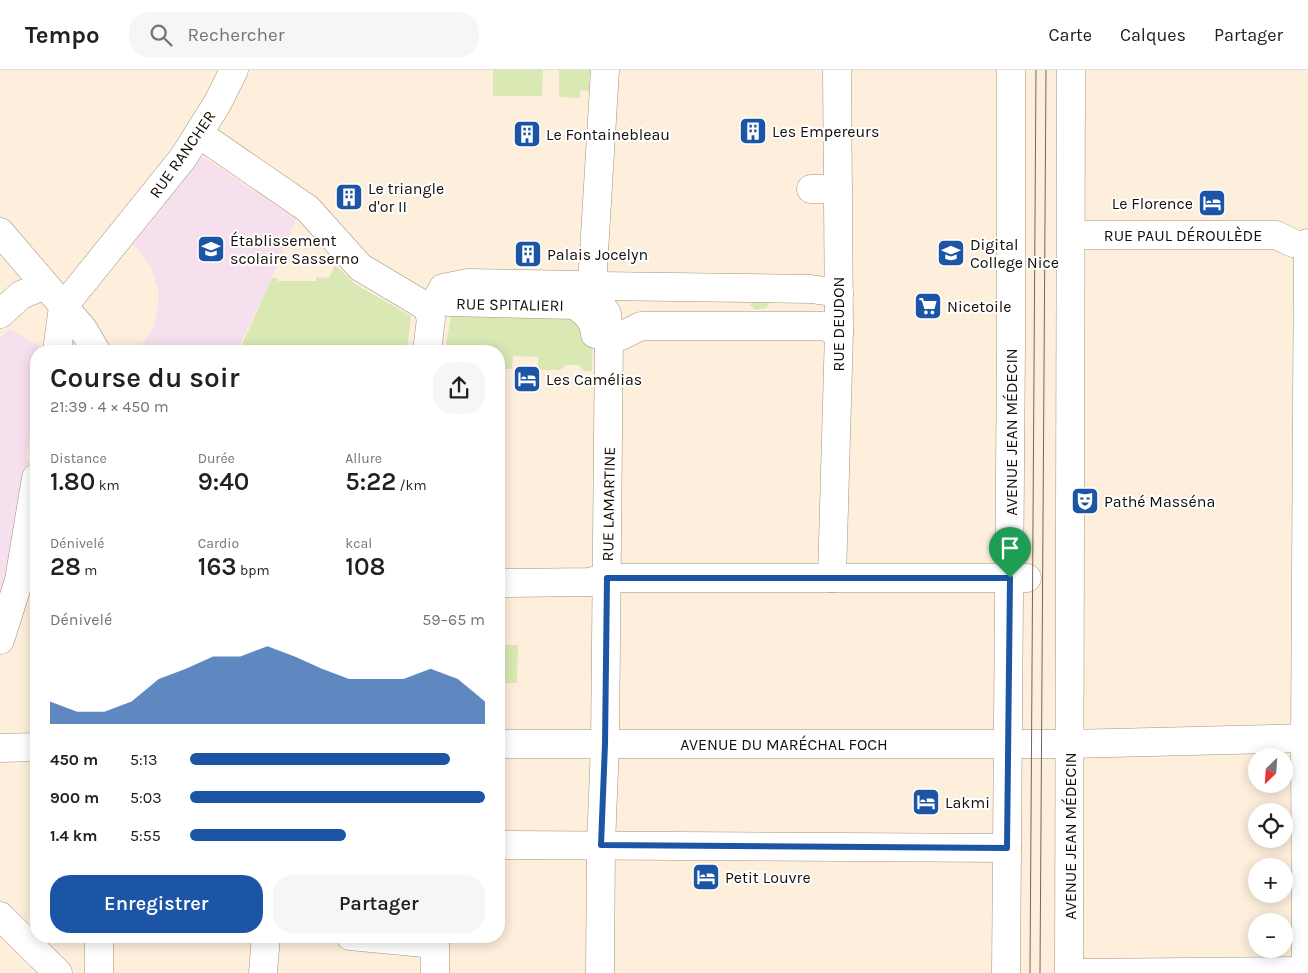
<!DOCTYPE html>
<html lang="fr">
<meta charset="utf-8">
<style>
:root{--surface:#fff;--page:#f6f6f6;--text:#202124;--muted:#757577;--line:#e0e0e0;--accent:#1c55a6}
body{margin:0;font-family:Karla,sans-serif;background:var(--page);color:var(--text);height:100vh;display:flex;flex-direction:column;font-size:19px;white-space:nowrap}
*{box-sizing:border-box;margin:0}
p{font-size:16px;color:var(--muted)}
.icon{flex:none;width:28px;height:28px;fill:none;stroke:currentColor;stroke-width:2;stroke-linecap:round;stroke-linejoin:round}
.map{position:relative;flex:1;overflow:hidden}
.drawer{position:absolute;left:30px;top:275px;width:475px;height:598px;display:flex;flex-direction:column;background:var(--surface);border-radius:20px;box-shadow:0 2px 12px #0003}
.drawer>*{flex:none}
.needle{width:32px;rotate:205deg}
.controls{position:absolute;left:1248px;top:678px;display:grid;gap:10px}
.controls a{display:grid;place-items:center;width:45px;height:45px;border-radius:50%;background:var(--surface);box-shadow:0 2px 12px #0003;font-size:25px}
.pin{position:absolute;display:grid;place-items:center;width:42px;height:42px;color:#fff;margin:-51px -21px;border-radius:50% 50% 50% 0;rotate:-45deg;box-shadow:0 0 5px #0007}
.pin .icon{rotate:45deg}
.round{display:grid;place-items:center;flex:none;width:52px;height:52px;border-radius:20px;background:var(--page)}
.summary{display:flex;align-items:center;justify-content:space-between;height:85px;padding:0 20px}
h1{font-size:28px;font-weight:600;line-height:38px}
.metrics{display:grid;grid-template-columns:repeat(3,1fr);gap:8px;height:85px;padding:5px 20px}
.metrics div{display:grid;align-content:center}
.metrics b{font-size:25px;font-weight:600}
.metrics small{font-size:14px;font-weight:400}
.metrics p{font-size:14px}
.chart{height:140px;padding:10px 20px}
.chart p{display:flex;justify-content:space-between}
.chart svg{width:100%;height:90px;margin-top:5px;fill:var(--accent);opacity:.7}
.cta{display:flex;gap:10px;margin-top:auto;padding:10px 20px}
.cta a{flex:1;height:58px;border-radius:20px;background:var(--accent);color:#fff;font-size:20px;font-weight:600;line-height:58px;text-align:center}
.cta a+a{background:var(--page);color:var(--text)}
ul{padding:0 20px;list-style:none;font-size:16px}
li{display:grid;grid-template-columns:80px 60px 1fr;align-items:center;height:38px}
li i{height:12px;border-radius:6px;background:var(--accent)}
header{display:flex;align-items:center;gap:30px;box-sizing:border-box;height:70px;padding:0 25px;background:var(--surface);border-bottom:1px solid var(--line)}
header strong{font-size:24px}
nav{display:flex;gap:28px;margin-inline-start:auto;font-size:18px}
.search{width:350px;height:45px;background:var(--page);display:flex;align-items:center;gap:12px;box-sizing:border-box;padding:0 18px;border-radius:20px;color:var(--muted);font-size:19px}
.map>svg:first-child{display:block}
.education{fill:#f6e0ed}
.green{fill:#dae8b3}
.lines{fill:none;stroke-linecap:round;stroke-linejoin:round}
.minor-casing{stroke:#a3937c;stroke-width:29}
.minor{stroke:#fff;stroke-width:28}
.tram{stroke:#71685b;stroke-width:1}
.route-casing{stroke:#fff;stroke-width:10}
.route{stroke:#1c55a6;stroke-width:6}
.labels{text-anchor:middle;stroke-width:4;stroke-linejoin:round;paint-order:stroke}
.poi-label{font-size:16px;fill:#150f07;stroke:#fff;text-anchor:start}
.street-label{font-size:16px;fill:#150f07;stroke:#fff}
</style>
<header>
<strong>Tempo</strong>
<div class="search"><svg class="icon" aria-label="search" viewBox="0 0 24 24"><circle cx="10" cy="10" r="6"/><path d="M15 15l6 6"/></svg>Rechercher</div>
<nav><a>Carte</a><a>Calques</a><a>Partager</a></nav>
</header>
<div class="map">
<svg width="1308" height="903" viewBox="0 0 1308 903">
<rect width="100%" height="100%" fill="#fdefdb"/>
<g class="education">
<polygon points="202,86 296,149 272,208 237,281 138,281 153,258 157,242 159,223 151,197 133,174"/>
<polygon points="10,259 43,278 43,281 36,281 36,318 32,325 36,328 36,336 26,388 29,389 15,490 0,537 0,268"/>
</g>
<g class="green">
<polygon points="493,0 543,0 542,26 493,26"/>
<polygon points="559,0 590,0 589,21 580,20 580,28 559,27"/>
<polygon points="335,195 355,214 411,246 407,281 239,281 272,208 277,208 278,211 316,211 316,207 329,208"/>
<polygon points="759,221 784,226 781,233 770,232 766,238 755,240 750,235"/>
<polygon points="574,240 593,258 592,301 584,301 579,295 566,295 560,300 538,300 538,287 513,286 512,299 499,299 499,281 445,281 451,246"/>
<polygon points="499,575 518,575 517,613 499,613"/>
</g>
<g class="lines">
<g class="minor-casing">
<g id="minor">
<polyline points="199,64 308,139 360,197 427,237 431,249 427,281"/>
<polyline points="811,119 838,119"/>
<polyline points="0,162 83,259 96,281"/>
<polyline points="1071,165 1276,165 1293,173"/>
<path d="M582,215L468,213L443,218L438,227L449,232L575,235C586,243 594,250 595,264"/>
<polyline points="600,216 811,219 839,223"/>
<polyline points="0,244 21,225 45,215"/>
<polyline points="621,266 641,256 822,256 839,261"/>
<polyline points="57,281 63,237 183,88 217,34 234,0"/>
<polyline points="832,508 839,261 837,0"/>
<polyline points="499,513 589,512 607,508 1027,508"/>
<polyline points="0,570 19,510 36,408"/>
<polyline points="499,674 1070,674 1308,668"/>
<polyline points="0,678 36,677"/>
<polyline points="499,775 1007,778"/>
<polyline points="0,846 58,903"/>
<polyline points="350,866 435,874"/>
<polyline points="1306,901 1305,668 1308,173"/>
<polyline points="99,903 99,866"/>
<polyline points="263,903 266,866"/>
<polyline points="435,903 435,866"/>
<polyline points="600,903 601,775 605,674 609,265 607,244 594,224 592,215 605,0"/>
<polyline points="1006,903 1011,276 1011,0"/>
<polyline points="1069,903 1071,0"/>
<polyline points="1074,903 1308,901"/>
</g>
</g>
<use href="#minor" class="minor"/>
<g class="tram">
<polyline points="1030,903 1036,0"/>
<polyline points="1040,903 1046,0"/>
</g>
</g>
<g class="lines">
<g class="route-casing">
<polygon id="route" points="607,508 1010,508 1007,778 601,775 605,674"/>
</g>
<use href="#route" class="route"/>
</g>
<defs>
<g id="building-square" transform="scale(1.4375)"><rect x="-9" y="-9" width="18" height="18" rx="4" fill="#1c55a6" stroke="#fff"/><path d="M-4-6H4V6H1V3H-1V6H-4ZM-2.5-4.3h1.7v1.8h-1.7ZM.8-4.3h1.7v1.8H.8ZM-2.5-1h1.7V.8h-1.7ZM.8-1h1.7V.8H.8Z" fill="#fff"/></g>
<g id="hotel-square" transform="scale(1.4375)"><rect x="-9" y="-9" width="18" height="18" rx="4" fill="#1c55a6" stroke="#fff"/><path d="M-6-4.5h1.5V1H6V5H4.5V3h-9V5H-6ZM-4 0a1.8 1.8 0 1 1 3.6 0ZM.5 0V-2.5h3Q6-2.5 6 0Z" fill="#fff"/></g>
<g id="school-square" transform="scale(1.4375)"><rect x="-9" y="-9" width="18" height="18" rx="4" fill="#1c55a6" stroke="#fff"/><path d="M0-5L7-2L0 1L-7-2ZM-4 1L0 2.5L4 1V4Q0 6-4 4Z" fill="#fff"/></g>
<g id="university-square" transform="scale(1.4375)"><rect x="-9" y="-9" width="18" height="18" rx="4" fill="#1c55a6" stroke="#fff"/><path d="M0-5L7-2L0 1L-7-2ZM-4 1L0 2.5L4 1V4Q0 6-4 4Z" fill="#fff"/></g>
<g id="supermarket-square" transform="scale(1.4375)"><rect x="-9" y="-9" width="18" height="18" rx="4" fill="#1c55a6" stroke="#fff"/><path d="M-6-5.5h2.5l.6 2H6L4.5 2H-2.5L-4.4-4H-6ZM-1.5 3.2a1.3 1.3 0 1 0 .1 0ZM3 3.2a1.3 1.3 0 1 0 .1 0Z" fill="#fff"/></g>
<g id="theatre-square" transform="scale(1.4375)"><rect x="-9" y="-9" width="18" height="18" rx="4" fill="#1c55a6" stroke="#fff"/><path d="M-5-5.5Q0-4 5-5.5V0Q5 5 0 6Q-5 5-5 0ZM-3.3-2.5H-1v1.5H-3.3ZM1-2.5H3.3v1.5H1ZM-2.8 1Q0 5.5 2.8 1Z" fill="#fff"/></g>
</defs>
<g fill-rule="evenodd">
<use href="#building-square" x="753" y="61"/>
<use href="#building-square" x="527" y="64"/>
<use href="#building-square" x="349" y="127"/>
<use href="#hotel-square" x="1212" y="133"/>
<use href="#school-square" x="211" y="179"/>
<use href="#university-square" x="951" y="183"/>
<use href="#building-square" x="528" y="184"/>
<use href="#supermarket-square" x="928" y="236"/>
<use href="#hotel-square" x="527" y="309"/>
<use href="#theatre-square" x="1085" y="431"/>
<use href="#hotel-square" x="926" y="732"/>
<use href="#hotel-square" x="706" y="807"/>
</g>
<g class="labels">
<g class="poi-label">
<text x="772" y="67">Les Empereurs</text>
<text x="546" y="70">Le Fontainebleau</text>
<text x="368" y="124">Le triangle<tspan x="368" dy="18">d'or II</tspan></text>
<text x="1193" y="139" text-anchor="end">Le Florence</text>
<text x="230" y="176">Établissement<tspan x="230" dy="18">scolaire Sasserno</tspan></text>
<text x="970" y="180">Digital<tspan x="970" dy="18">College Nice</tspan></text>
<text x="547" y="190">Palais Jocelyn</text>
<text x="947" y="242">Nicetoile</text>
<text x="546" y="315">Les Camélias</text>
<text x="1104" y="437">Pathé Masséna</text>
<text x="945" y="738">Lakmi</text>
<text x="725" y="813">Petit Louvre</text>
</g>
<g class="street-label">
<text transform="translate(182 84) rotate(-55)" y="6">RUE RANCHER</text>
<text x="1183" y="171">RUE PAUL DÉROULÈDE</text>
<text transform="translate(510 234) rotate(1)" y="6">RUE SPITALIERI</text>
<text transform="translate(838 254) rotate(-90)" y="6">RUE DEUDON</text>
<text transform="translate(1011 362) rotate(-90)" y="6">AVENUE JEAN MÉDECIN</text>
<text transform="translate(608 434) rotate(-89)" y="6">RUE LAMARTINE</text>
<text x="784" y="680">AVENUE DU MARÉCHAL FOCH</text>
<text transform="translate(1070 766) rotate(-90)" y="6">AVENUE JEAN MÉDECIN</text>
</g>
</g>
</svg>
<div class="controls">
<a><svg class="needle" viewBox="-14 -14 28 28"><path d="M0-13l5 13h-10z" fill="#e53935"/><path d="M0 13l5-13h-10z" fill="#757577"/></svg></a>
<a><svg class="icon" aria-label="locate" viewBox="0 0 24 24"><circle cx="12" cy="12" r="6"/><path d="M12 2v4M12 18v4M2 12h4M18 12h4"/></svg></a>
<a>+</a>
<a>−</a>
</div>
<div class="pin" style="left:1010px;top:508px;background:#1e9e55"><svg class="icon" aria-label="arrive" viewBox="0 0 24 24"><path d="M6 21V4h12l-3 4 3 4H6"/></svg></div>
<section class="drawer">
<div class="summary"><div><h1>Course du soir</h1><p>21:39 · 4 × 450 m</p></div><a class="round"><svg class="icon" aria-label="share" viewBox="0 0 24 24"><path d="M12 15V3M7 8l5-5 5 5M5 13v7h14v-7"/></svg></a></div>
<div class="metrics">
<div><p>Distance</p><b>1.80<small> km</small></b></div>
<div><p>Durée</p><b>9:40</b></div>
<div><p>Allure</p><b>5:22<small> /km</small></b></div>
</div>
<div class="metrics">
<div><p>Dénivelé</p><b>28<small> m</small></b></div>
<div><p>Cardio</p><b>163<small> bpm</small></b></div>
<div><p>kcal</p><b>108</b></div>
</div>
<div class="chart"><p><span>Dénivelé</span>59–65 m</p>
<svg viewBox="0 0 160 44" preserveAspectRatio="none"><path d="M0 44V33L10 38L20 38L30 33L40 22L50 17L60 11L70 11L80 6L90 11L100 17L110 22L120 22L130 22L140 17L150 22L160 33V44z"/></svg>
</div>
<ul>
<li><b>450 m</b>5:13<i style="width:88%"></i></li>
<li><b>900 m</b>5:03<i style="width:100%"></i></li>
<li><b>1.4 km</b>5:55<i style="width:53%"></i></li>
</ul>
<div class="cta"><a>Enregistrer</a><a>Partager</a></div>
</section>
</div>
